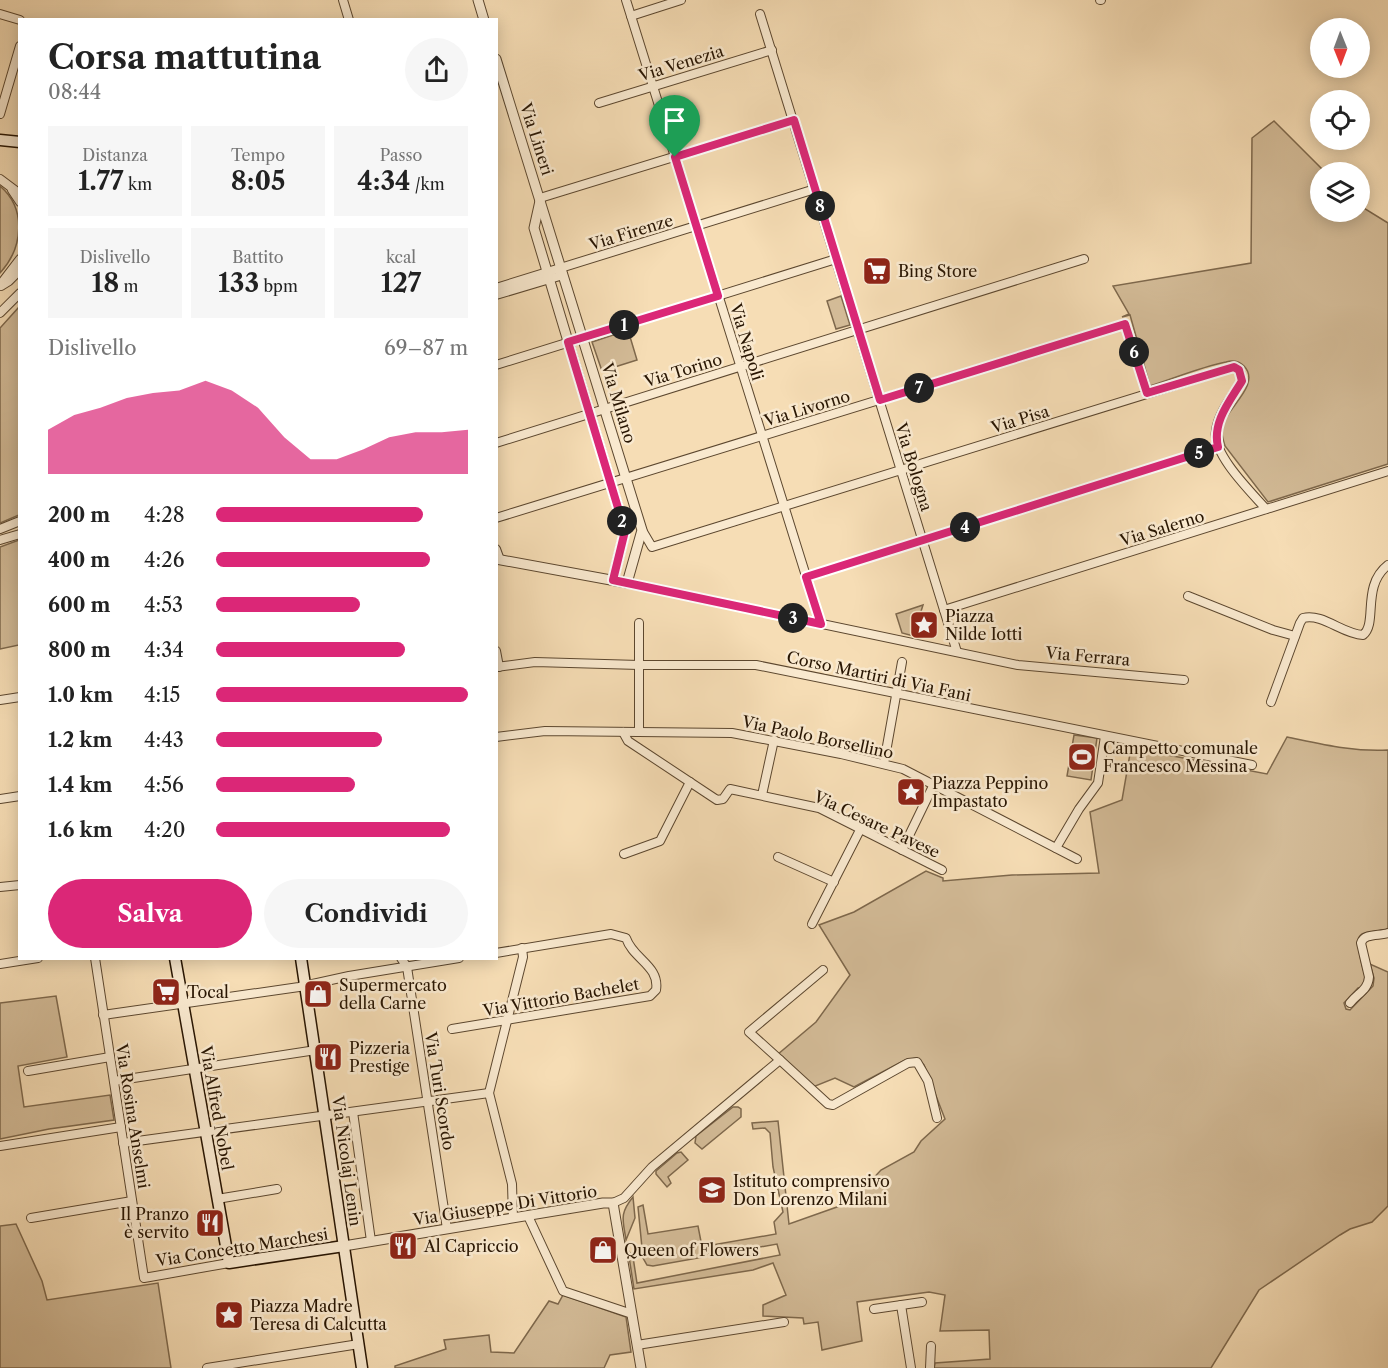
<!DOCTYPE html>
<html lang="it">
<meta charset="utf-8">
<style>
:root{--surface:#fff;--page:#f6f6f6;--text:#222;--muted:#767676;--accent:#db2777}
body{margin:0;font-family:"Libre Caslon Text",serif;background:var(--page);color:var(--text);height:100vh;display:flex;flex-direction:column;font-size:22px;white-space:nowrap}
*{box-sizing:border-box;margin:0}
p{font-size:20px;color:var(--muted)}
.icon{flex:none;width:33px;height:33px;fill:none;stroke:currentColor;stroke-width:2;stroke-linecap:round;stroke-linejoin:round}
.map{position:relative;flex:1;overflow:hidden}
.drawer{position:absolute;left:18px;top:18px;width:480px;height:942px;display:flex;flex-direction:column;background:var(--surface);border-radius:0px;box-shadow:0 3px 15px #0003}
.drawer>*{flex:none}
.needle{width:39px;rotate:179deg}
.buttons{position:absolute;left:1310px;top:18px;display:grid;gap:12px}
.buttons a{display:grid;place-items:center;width:60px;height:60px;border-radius:50%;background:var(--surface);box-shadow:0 3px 15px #0003;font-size:30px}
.pin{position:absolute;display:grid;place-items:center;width:51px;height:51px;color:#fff;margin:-62px -26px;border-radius:50% 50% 50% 0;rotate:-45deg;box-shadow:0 0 6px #0007}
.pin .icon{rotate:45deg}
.km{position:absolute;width:30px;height:30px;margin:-15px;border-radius:50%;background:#222;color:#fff;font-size:16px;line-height:30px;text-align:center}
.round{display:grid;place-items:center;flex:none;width:63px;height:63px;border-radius:32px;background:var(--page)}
.head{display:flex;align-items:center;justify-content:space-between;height:102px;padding:0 30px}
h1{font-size:33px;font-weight:700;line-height:45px}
.metrics{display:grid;grid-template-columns:repeat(3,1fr);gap:9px;height:102px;padding:6px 30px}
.metrics div{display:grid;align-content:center;border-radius:0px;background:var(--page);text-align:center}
.metrics b{font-size:26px;font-weight:700}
.metrics small{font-size:16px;font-weight:400}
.metrics p{font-size:16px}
.chart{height:168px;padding:12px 30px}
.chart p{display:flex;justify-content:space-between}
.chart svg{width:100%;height:108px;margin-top:6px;fill:var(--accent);opacity:.7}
.button{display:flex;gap:12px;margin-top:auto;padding:12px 30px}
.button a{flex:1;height:69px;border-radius:36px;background:var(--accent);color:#fff;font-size:24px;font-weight:700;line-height:69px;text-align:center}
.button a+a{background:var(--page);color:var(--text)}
ul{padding:0 30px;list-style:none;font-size:20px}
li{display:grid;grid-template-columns:96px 72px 1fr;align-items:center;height:45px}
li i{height:15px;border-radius:8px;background:var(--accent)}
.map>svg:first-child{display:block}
.green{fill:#d3bb97;stroke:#7e684c;stroke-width:1.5}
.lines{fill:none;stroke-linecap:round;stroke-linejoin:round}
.minor-casing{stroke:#5c472f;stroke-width:10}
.tertiary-casing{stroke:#5c472f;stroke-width:11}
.secondary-casing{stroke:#281502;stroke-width:13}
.minor{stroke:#f9e9cf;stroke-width:8}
.tertiary{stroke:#f9e9cf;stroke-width:9}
.secondary{stroke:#f9e9cf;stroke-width:10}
.route-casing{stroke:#fff;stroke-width:12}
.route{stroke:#db2777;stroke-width:8}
.labels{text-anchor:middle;stroke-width:5;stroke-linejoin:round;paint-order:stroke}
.street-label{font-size:16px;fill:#281502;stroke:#f9e9cf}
.poi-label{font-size:16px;fill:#281502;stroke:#f9e9cf;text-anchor:start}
</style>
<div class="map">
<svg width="1388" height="1368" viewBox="0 0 1388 1368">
<rect width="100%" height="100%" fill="#f6ddb5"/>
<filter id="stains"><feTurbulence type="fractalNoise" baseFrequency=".00333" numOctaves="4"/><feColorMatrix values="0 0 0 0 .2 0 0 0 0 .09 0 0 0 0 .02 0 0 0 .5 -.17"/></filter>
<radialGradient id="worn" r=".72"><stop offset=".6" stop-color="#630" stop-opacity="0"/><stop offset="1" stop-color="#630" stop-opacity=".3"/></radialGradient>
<g class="green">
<path d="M1274,121L1325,172H1320V212H1359V205L1388,223V464L1268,502L1225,446C1223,440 1221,433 1222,427C1225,409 1262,385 1244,366C1239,361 1233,360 1226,362C1201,367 1175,378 1150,386L1130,315L1122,317L1129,314L1113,286L1251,263L1252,138Z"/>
<path d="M0,186C27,209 23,248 0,273Z"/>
<polygon points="841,296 850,325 836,329 827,301"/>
<polygon points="19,307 19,515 0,523 0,328"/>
<polygon points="628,330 637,360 602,371 592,342"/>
<polygon points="19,540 19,645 0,649 0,547"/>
<polygon points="923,605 917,624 923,626 921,638 902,633 896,614"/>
<polygon points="1074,735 1097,738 1091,780 1067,776"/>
<path d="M1287,737C1321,744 1353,752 1388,750V928L1386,930C1379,931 1368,931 1362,934C1353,939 1364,971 1366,980L1361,988H1358L1344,1003L1346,1009L1350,1010L1373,986L1374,978L1370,964L1388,972V1206L1372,1222L1350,1229L1340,1235L1259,1290L1211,1368H934L935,1363L990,1359L989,1330L940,1331L945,1295L929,1292L857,1302L862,1341L822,1350L818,1322L804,1324L803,1318L763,1316V1305L786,1295L773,1263L753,1270L634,1289L628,1250L633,1257L637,1283L780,1255L777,1244L709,1256L706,1246L776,1234L774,1222L783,1212L773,1167L770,1133L765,1128L753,1129L752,1123L778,1121L789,1224L851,1202L881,1170L914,1152L921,1141L945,1119L924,1065L917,1058L905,1060L854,1087L835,1078L813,1087L777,1055L816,1022L850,975L819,925L854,912L926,871L943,878V881L1012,875L1099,873L1090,812L1122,800L1131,748L1267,774Z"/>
<polygon points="56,996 67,1057 18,1066 24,1107 110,1095 114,1120 49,1129 0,1139 0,1003"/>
<polygon points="733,1107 738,1107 741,1109 741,1117 702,1149 695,1143 696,1136"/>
<polygon points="681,1152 688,1160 668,1177 671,1183 667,1187 656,1174 656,1171 677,1153"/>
<path d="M633,1197L635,1218L626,1240C623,1220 619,1214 633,1197Z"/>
<polygon points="643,1205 648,1234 698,1226 704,1257 653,1266 647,1265 643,1258 638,1207"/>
<polygon points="16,1224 42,1281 47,1300 158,1283 171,1368 0,1368 0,1226"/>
<polygon points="563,1295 626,1317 631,1352 610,1355 604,1368 395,1368 395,1366 446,1349 444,1340 489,1335 491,1352 514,1353 549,1301 558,1304"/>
</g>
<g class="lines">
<g class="minor-casing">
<g id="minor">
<polyline points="343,0 349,20"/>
<polyline points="626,0 821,624"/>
<polyline points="1100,0 1101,0"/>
<polyline points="0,14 20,20"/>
<polyline points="760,14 957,652"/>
<polyline points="631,16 681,0"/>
<polyline points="599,103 772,50"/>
<polyline points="0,114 20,46"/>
<polyline points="0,179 20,194"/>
<polyline points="12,190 20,202"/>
<polyline points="540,198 794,120"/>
<polyline points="0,285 20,259"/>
<polyline points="1,286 9,281 20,270"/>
<polyline points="496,288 815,189"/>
<polyline points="496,295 563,275"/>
<polyline points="0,313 20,293"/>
<polyline points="496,365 836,259"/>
<polyline points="496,443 1084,259"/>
<polyline points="496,518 1125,324 1147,393"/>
<polyline points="0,529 20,521"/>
<path d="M642,530L652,547L1234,367L1240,371L1242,381C1233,395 1218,413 1216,431C1212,454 1251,492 1266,509"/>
<polyline points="0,540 20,534"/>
<polyline points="496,549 500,560"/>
<polyline points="806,577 1218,447"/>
<polyline points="627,583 1018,665 1184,680"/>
<polyline points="1188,596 1273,630 1295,636"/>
<polyline points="944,610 1388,471"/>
<polyline points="639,623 639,732"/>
<polyline points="496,651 499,667"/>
<polyline points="496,667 535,662 639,665 756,665 1252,765"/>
<polyline points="0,700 20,697"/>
<path d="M1271,702L1300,623L1303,618C1323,613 1342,634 1363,635C1378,623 1361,586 1388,565"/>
<polyline points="623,732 628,741 717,800 723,799 730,789 819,808 942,870"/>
<polyline points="496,737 545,731 732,733 841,754 903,769 1077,859"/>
<polyline points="884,763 902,662"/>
<polyline points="762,795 774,740"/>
<polyline points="0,799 20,796"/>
<polyline points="1056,848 1079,809 1098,783 1105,736"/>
<polyline points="902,850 934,784"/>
<polyline points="624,854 660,841 690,782"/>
<polyline points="778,857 834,882"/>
<polyline points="0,887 20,885"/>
<polyline points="812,924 861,828"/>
<polyline points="95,958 144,1278 229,1263"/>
<polyline points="401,958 407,967 447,1229"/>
<polyline points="0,964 38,958"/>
<path d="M1350,1003C1358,993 1368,990 1369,977L1361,943C1364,933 1379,936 1388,933"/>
<polyline points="103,1015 299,987 349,976 459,958"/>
<path d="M452,1029L650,996L656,990C660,966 633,959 626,938L611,934L496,953"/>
<polyline points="780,1060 749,1032 823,970"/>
<polyline points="28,1071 110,1057"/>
<polyline points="114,1081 316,1050"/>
<polyline points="353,1112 371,1241"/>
<polyline points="123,1143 489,1093"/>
<polyline points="0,1146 121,1127"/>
<polyline points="217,1199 277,1189"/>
<polyline points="613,1203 624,1198 652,1167 780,1060 828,1104 833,1105 908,1063 917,1062 928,1081 937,1118"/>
<polyline points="528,1216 563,1291 632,1314"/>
<polyline points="31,1218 132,1201"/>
<polyline points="513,1218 512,1184 489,1093 523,957 522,948"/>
<polyline points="901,1305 911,1368"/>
<polyline points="874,1309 922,1302"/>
<polyline points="637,1345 784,1322"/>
<polyline points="207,1368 359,1344"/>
<polyline points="930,1368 931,1346"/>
</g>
</g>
<g class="tertiary-casing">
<g id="tertiary">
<polyline points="478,0 484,20"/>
<polyline points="496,59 642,530 627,583 496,559"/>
<polyline points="540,201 534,228 625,531 613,580"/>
<polyline points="344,1246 603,1203 613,1203 641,1368"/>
</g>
</g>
<g class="secondary-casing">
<g id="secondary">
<polyline points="0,140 20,142"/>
<polyline points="175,958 229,1263 344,1246"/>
<polyline points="301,958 362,1368"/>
</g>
</g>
<use href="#minor" class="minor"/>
<use href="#tertiary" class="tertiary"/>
<use href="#secondary" class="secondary"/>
</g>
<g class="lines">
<g class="route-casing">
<path id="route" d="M794,120L880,400L1125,324L1147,393L1234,367L1239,370L1242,381C1230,401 1212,422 1218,447L806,577L821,624L613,580L625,531L568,342L718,296L675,157Z"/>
</g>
<use href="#route" class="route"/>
</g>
<defs>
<g id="supermarket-square" transform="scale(1.5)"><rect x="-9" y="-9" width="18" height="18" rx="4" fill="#8f2418" stroke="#f9e9cf"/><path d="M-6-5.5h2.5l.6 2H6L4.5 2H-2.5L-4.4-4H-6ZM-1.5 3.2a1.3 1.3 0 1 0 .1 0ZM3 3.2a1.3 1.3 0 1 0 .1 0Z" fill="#fff"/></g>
<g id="sight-square" transform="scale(1.5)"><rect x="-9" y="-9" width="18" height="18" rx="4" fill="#8f2418" stroke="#f9e9cf"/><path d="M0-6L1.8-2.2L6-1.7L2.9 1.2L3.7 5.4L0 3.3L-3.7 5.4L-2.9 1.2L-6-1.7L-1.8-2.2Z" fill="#fff"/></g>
<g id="stadium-square" transform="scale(1.5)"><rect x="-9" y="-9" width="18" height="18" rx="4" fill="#8f2418" stroke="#f9e9cf"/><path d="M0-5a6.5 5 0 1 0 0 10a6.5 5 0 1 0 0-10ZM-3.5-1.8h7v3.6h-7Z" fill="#fff"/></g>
<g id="shop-square" transform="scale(1.5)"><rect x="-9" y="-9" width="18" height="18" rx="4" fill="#8f2418" stroke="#f9e9cf"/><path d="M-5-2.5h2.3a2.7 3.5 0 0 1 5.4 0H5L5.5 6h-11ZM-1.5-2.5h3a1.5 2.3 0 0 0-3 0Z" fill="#fff"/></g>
<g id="restaurant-square" transform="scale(1.5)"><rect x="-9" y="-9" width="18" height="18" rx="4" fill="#8f2418" stroke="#f9e9cf"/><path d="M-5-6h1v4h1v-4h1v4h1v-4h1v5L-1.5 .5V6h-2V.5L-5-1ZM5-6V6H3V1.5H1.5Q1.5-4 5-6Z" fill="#fff"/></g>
<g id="school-square" transform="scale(1.5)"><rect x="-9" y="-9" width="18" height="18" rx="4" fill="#8f2418" stroke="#f9e9cf"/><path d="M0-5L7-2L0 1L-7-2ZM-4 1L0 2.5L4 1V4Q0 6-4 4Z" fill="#fff"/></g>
</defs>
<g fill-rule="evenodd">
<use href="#supermarket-square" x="877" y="271"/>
<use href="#sight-square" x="924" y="625"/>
<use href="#stadium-square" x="1082" y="757"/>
<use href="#sight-square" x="911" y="792"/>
<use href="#supermarket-square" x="166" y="992"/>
<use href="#shop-square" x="318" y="994"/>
<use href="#restaurant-square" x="328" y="1057"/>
<use href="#school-square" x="712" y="1190"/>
<use href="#restaurant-square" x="210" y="1223"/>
<use href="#restaurant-square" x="403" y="1246"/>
<use href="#shop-square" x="603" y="1250"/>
<use href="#sight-square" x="229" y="1315"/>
</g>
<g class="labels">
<g class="street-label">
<text transform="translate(681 63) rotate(-17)" y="6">Via Venezia</text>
<text transform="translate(537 139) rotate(72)" y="6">Via Lineri</text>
<text transform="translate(631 232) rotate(-17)" y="6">Via Firenze</text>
<text transform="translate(747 342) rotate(73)" y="6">Via Napoli</text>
<text transform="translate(683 370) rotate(-17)" y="6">Via Torino</text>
<text transform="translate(619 403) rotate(73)" y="6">Via Milano</text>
<text transform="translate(807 408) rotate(-17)" y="6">Via Livorno</text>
<text transform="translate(1020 419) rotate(-17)" y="6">Via Pisa</text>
<text transform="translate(914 467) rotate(73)" y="6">Via Bologna</text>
<text transform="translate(1162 528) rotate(-17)" y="6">Via Salerno</text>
<text transform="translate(1088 656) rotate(5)" y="6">Via Ferrara</text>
<text transform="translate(879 676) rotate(12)" y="6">Corso Martiri di Via Fani</text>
<text transform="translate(818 737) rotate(12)" y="6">Via Paolo Borsellino</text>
<text transform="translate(877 824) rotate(25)" y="6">Via Cesare Pavese</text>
<text transform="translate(561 997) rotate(-10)" y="6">Via Vittorio Bachelet</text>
<text transform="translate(440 1091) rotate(81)" y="6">Via Turi Scordo</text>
<text transform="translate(217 1108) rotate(80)" y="6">Via Alfred Nobel</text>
<text transform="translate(133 1116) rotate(81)" y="6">Via Rosina Anselmi</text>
<text transform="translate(347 1161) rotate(82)" y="6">Via Nicolaj Lenin</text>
<text transform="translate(505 1205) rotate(-9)" y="6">Via Giuseppe Di Vittorio</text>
<text transform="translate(242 1247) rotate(-9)" y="6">Via Concetto Marchesi</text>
</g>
<g class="poi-label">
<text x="898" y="277">Bing Store</text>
<text x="945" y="622">Piazza<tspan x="945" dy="18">Nilde Iotti</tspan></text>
<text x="1103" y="754">Campetto comunale<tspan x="1103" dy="18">Francesco Messina</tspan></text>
<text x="932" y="789">Piazza Peppino<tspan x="932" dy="18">Impastato</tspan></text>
<text x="339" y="991">Supermercato<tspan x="339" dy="18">della Carne</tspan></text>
<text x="187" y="998">Tocal</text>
<text x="349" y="1054">Pizzeria<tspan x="349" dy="18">Prestige</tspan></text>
<text x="733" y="1187">Istituto comprensivo<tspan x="733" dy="18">Don Lorenzo Milani</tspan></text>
<text x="189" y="1220" text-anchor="end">Il Pranzo<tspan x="189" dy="18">è servito</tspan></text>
<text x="424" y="1252">Al Capriccio</text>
<text x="624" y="1256">Queen of Flowers</text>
<text x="250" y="1312">Piazza Madre<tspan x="250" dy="18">Teresa di Calcutta</tspan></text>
</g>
</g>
<rect width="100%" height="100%" filter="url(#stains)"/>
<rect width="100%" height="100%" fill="url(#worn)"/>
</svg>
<div class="buttons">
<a><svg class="needle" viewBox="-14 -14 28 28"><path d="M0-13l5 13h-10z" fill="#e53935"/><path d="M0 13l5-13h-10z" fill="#767676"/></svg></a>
<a><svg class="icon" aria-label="locate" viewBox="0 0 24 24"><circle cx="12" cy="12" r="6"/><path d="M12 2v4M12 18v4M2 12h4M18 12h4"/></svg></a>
<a><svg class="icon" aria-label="layers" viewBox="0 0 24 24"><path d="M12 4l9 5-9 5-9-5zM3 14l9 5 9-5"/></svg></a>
</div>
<div class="pin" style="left:675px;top:157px;background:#1e9e55"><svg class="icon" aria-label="arrive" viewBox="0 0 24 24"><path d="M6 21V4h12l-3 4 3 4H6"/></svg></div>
<b class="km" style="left:624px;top:325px">1</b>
<b class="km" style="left:622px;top:521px">2</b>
<b class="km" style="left:793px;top:618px">3</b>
<b class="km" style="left:965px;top:527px">4</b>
<b class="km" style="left:1199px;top:453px">5</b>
<b class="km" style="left:1134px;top:352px">6</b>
<b class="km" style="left:919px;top:388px">7</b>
<b class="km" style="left:820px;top:206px">8</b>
<section class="drawer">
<div class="head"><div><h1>Corsa mattutina</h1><p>08:44</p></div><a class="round"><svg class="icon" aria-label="share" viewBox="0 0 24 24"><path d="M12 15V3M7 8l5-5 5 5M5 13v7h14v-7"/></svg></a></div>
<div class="metrics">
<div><p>Distanza</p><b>1.77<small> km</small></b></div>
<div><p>Tempo</p><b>8:05</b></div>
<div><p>Passo</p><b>4:34<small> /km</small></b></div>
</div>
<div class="metrics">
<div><p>Dislivello</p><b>18<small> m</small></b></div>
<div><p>Battito</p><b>133<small> bpm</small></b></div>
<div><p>kcal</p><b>127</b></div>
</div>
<div class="chart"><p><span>Dislivello</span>69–87 m</p>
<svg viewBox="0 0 160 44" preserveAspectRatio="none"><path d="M0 44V26L10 20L20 17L30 13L40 11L50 10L60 6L70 10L80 17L90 29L100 38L110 38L120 34L130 29L140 27L150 27L160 26V44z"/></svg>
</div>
<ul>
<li><b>200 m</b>4:28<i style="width:82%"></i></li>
<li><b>400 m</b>4:26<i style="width:85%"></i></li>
<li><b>600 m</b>4:53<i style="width:57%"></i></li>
<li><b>800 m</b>4:34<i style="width:75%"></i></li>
<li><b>1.0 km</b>4:15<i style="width:100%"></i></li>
<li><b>1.2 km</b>4:43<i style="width:66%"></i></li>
<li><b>1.4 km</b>4:56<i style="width:55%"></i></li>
<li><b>1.6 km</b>4:20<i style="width:93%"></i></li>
</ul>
<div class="button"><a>Salva</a><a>Condividi</a></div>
</section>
</div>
